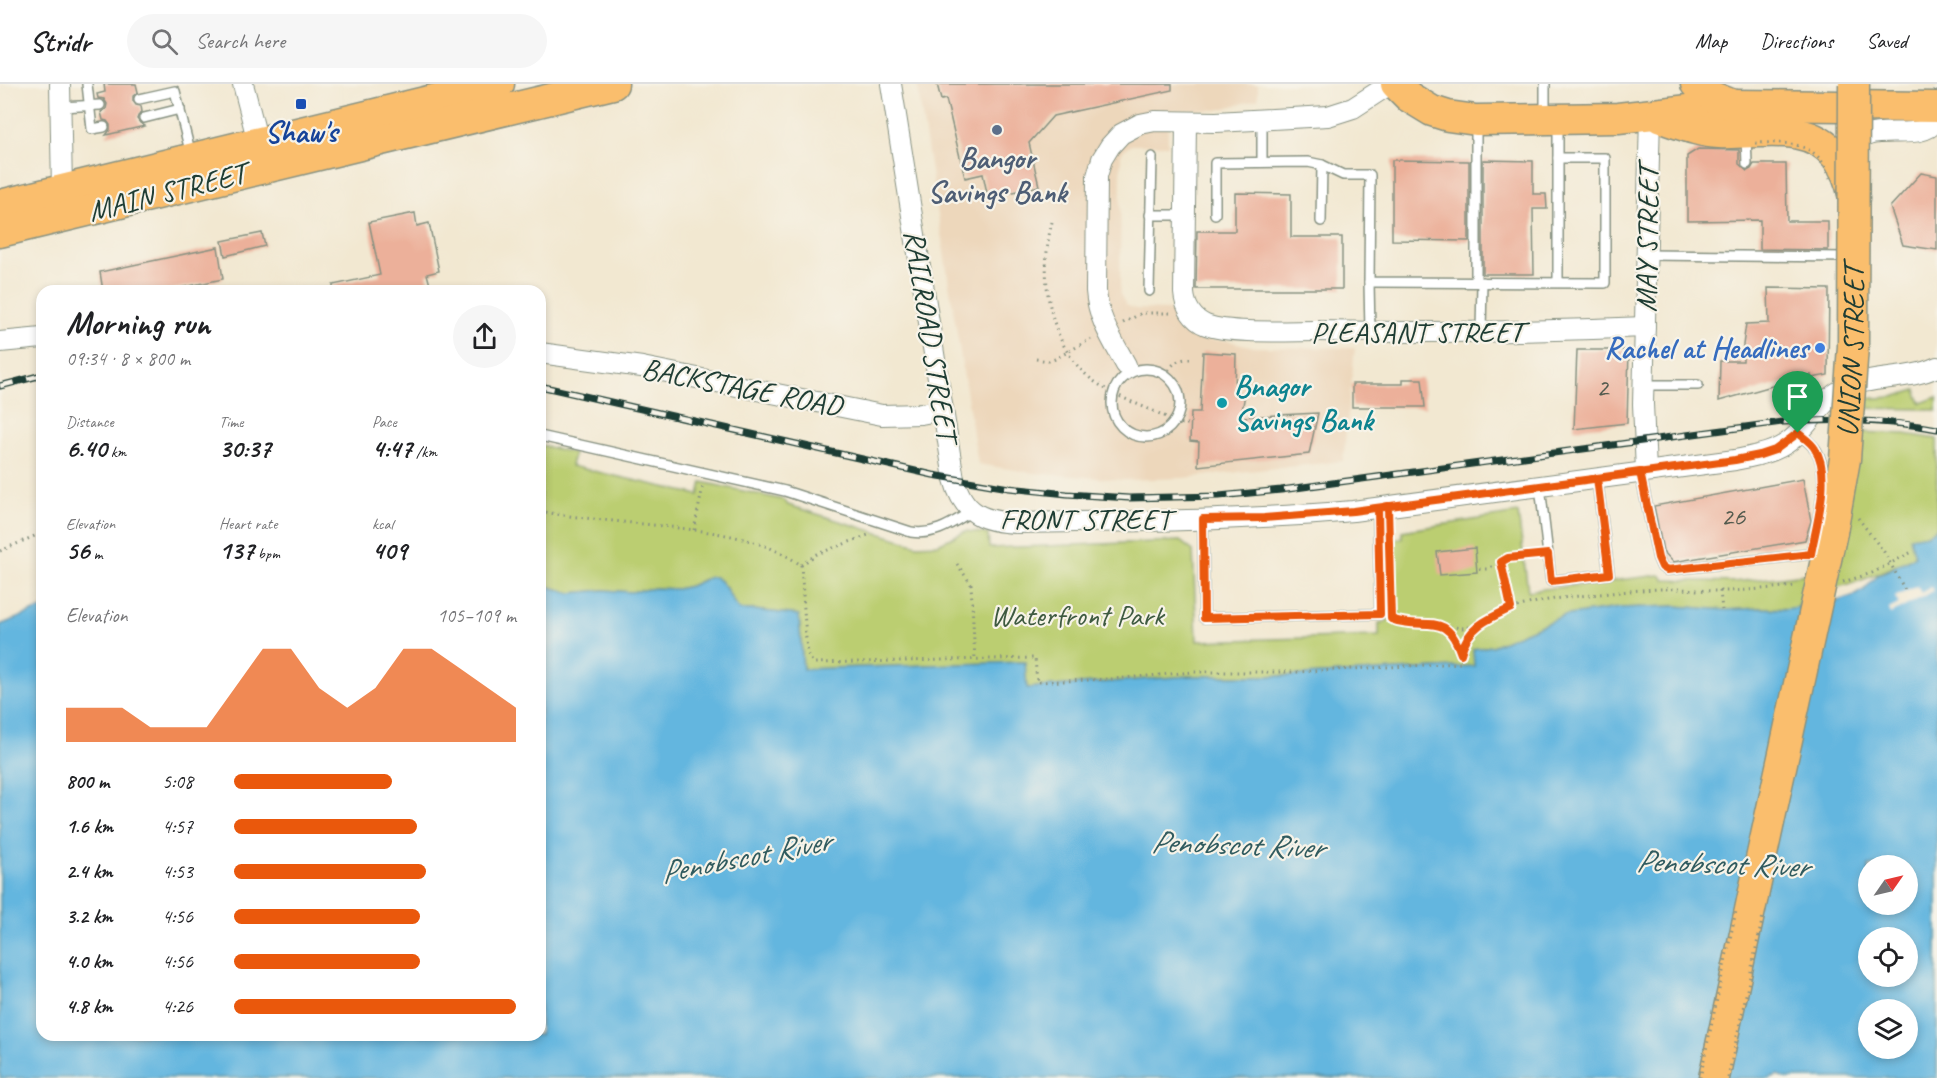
<!DOCTYPE html>
<meta charset="utf-8">
<style>
:root{--surface:#fff;--page:#f6f6f6;--text:#202124;--muted:#757577;--line:#e0e0e0;--accent:#ea580c}
body{margin:0;font-family:Caveat,sans-serif;background:var(--page);color:var(--text);height:100vh;display:flex;flex-direction:column;font-size:22px;white-space:nowrap}
*{box-sizing:border-box;margin:0}
p{font-size:20px;color:var(--muted)}
.icon{flex:none;width:33px;height:33px;fill:none;stroke:currentColor;stroke-width:2;stroke-linecap:round;stroke-linejoin:round}
.map{position:relative;flex:1;overflow:hidden}
.details{position:absolute;left:36px;top:201px;width:510px;height:756px;display:flex;flex-direction:column;background:var(--surface);border-radius:18px;box-shadow:0 3px 9px #0003}
.details>*{flex:none}
.needle{width:39px;rotate:56deg}
.controls{position:absolute;left:1858px;top:771px;display:grid;gap:12px}
.controls a{display:grid;place-items:center;width:60px;height:60px;border-radius:50%;background:var(--surface);box-shadow:0 3px 9px #0003;font-size:30px}
.pin{position:absolute;display:grid;place-items:center;width:51px;height:51px;color:#fff;margin:-62px -26px;border-radius:50% 50% 50% 0;rotate:-45deg;box-shadow:0 0 6px #0007}
.pin .icon{rotate:45deg}
.round{display:grid;place-items:center;flex:none;width:63px;height:63px;border-radius:32px;background:var(--page)}
.summary{display:flex;align-items:center;justify-content:space-between;height:102px;padding:0 30px}
h1{font-size:33px;font-weight:700;line-height:45px}
.metrics{display:grid;grid-template-columns:repeat(3,1fr);gap:9px;height:102px;padding:6px 30px}
.metrics div{display:grid;align-content:center}
.metrics b{font-size:26px;font-weight:700}
.metrics small{font-size:16px;font-weight:400}
.metrics p{font-size:16px}
.chart{height:168px;padding:12px 30px}
.chart p{display:flex;justify-content:space-between}
.chart svg{width:100%;height:108px;margin-top:6px;fill:var(--accent);opacity:.7}
ul{padding:0 30px;list-style:none;font-size:20px}
li{display:grid;grid-template-columns:96px 72px 1fr;align-items:center;height:45px}
li i{height:15px;border-radius:8px;background:var(--accent)}
header{display:flex;align-items:center;gap:36px;box-sizing:border-box;height:84px;padding:0 30px;background:var(--surface);border-bottom:2px solid var(--line)}
header strong{font-size:28px}
nav{display:flex;gap:33px;margin-inline-start:auto;font-size:21px}
.search{width:420px;height:54px;background:var(--page);display:flex;align-items:center;gap:15px;box-sizing:border-box;padding:0 21px;border-radius:33px;color:var(--muted);font-size:22px}
.map>svg:first-child{display:block}
.built{fill:#edd7bb}
.green{fill:#bbce71;stroke:#6d8652;stroke-width:1.5}
.water{fill:#64b6df;stroke:#427a8a;stroke-width:1.5;fill-rule:evenodd}
.pier{fill:#f2e8d1}
.building{fill:#ecb09a}
.lines{fill:none;stroke-linecap:round;stroke-linejoin:round}
.service-casing{stroke:#889282;stroke-width:12}
.minor-casing{stroke:#889282;stroke-width:22}
.primary-casing{stroke:#889282;stroke-width:33}
.path{stroke:#889282;stroke-width:3;stroke-dasharray:1.5 4.5;stroke-linecap:butt}
.service{stroke:#fff;stroke-width:9}
.minor{stroke:#fff;stroke-width:20}
.primary{stroke:#fabe6d;stroke-width:30}
.rail-casing{stroke:#1f3d34;stroke-width:7}
.rail{stroke:#f7f3e8;stroke-width:4.5;stroke-dasharray:14;stroke-linecap:butt}
.primary-bridge-casing{stroke:#889282;stroke-width:33;stroke-linecap:butt}
.path-bridge{stroke:#889282;stroke-width:3;stroke-dasharray:1.5 4.5;stroke-linecap:butt}
.primary-bridge{stroke:#fabe6d;stroke-width:30}
.route-casing{stroke:#fff;stroke-width:12}
.route{stroke:#ea580c;stroke-width:8}
.transit-dot{fill:#1a4fb4;stroke:#f7f3e8;stroke-width:2}
.service-dot{fill:#5c6f8a;stroke:#f7f3e8;stroke-width:2}
.shop-dot{fill:#3f7fe0;stroke:#f7f3e8;stroke-width:2}
.culture-dot{fill:#0f9aa8;stroke:#f7f3e8;stroke-width:2}
.labels{text-anchor:middle;stroke-width:4.5;stroke-linejoin:round;paint-order:stroke}
.number-label{font-size:27px;fill:#525a4e}
.transit-label{font-size:30px;font-weight:bold;fill:#164399;stroke:#f7f3e8}
.service-label{font-size:30px;font-weight:bold;fill:#4e5e75;stroke:#f7f3e8}
.street-label{font-size:30px;fill:#1f3d34;stroke:#f7f3e8}
.shop-label{font-size:30px;font-weight:bold;fill:#366cbe;stroke:#f7f3e8;text-anchor:end}
.culture-label{font-size:30px;font-weight:bold;fill:#0d838f;stroke:#f7f3e8;text-anchor:start}
.park-label{font-size:30px;fill:#3e5a40;stroke:#f7f3e8}
.water-label{font-size:32px;font-style:italic;fill:#305b5f;stroke:#f7f3e8}
</style>
<header>
<strong>Stridr</strong>
<div class="search"><svg class="icon" aria-label="search" viewBox="0 0 24 24"><circle cx="10" cy="10" r="6"/><path d="M15 15l6 6"/></svg>Search here</div>
<nav><a>Map</a><a>Directions</a><a>Saved</a></nav>
</header>
<div class="map">
<svg width="1937" height="994" viewBox="0 0 1937 994">
<rect width="100%" height="100%" fill="#f7f3e8"/>
<filter id="ink" filterUnits="userSpaceOnUse"><feTurbulence type="fractalNoise" baseFrequency=".0167" numOctaves="2"/><feDisplacementMap in="SourceGraphic" scale="12" xChannelSelector="R" yChannelSelector="G"/><feConvolveMatrix kernelMatrix="1 2 1 2 8 2 1 2 1" color-interpolation-filters="sRGB"/></filter>
<filter id="wash" filterUnits="userSpaceOnUse"><feTurbulence type="fractalNoise" baseFrequency=".008" numOctaves="4" result="noise"/><feDisplacementMap in="SourceGraphic" scale="24" xChannelSelector="R" yChannelSelector="G"/><feGaussianBlur stdDeviation="1.35" result="paint"/><feColorMatrix in="noise" values="0 0 0 0 0 0 0 0 0 0 0 0 0 0 0 0 0 1.4 0 .05"/><feComposite in="paint" operator="in"/></filter>
<g filter="url(#wash)">
<rect width="100%" height="100%" fill="#f2e8d1"/>
<polygon class="built" points="917,0 1258,0 1258,15 1218,26 1168,26 1168,61 1131,61 1124,66 1121,71 1120,210 1126,221 1135,225 1171,226 1186,247 1206,256 1229,257 1254,263 1355,264 1343,377 1183,394 1125,396 1034,389 978,380"/>
<g class="green">
<polygon points="1916,306 1921,319 1937,313 1937,327 1928,325 1841,324 1862,315 1893,313"/>
<path d="M1859,348L1905,350L1937,355V444L1928,450L1911,453L1915,472C1874,493 1848,504 1802,509L1798,525L1760,524L1726,526L1675,522L1619,524L1563,532L1492,562L1473,565L1475,582L1286,592H1191L1026,604L1025,578L803,585L799,531L754,526H740L735,522L725,502L704,495L690,502L677,505L655,504L631,508L604,506L571,509L540,500V361L574,369L571,382L699,411L702,398L784,416L788,421L917,461L938,460L966,447L988,450L989,464L1180,457L1193,467L1197,557L1379,552V539L1385,538L1389,535L1387,455L1402,454V447L1518,429L1528,507L1660,491L1665,496L1733,498L1835,487Z"/>
</g>
<path class="water" d="M1937,444V994H1786L1778,991L1769,994H0V541L42,524V951H540V500L571,509L604,506L631,508L655,504L677,505L690,502L710,493H715C728,501 730,517 740,526H754L799,531L803,585L1025,578L1027,604L1191,592H1286L1474,582L1473,565L1492,562L1563,532L1619,524L1675,522L1726,526L1760,524L1783,525L1829,520L1855,511L1864,506L1878,491L1915,472L1910,453L1927,450ZM1869,782H1908V820H1869ZM1869,854H1908V892H1869ZM1869,926H1908V964H1869Z"/>
<polygon class="pier" points="1917,502 1921,509 1931,503 1933,507 1891,530 1889,525 1899,520 1895,513"/>
<g id="blocks">
<g class="building">
<polygon points="104,0 136,0 138,8 133,12 133,17 136,21 141,22 142,28 139,30 137,35 140,39 145,42 106,51 110,46 110,41 107,37 103,36 101,28 106,25 107,20 104,15 98,14 97,10 105,8"/>
<polygon points="937,0 1172,0 1172,6 1053,32 1029,59 1039,102 988,114 983,90 965,94 946,15 941,16"/>
<polygon points="1698,65 1739,66 1739,80 1747,87 1751,85 1754,80 1786,80 1787,137 1828,137 1828,166 1760,165 1760,136 1687,137 1687,72"/>
<polygon points="1392,76 1469,77 1469,157 1392,156"/>
<polygon points="1483,76 1533,77 1533,110 1546,110 1547,125 1533,125 1534,190 1483,190"/>
<polygon points="1921,89 1937,92 1937,166 1903,161 1890,123"/>
<polygon points="1235,109 1291,110 1291,153 1342,153 1342,205 1196,205 1197,147 1235,147"/>
<polygon points="415,129 417,142 429,139 439,187 427,190 430,201 401,207 333,207 333,201 380,191 369,138"/>
<polygon points="262,149 265,162 225,172 222,157"/>
<polygon points="218,163 223,195 165,207 103,207 100,188"/>
<polygon points="1768,204 1829,205 1828,291 1812,294 1811,291 1719,317 1720,277 1743,277 1743,261 1746,240 1769,239"/>
<polygon points="1577,266 1629,266 1627,339 1574,345"/>
<polygon points="1203,268 1236,270 1235,309 1245,310 1241,333 1318,329 1309,370 1198,382 1199,358 1190,357 1191,328 1200,328"/>
<polygon points="1403,295 1422,295 1425,323 1352,323 1352,300 1403,300"/>
<polygon points="1803,395 1811,437 1805,456 1673,478 1663,467 1654,422"/>
<polygon points="1475,464 1477,488 1440,491 1437,468"/>
</g>
</g>
</g>
<g filter="url(#ink)">
<use href="#blocks" fill-opacity="0" stroke="#889282" stroke-width="1.5"/>
<g class="lines">
<g class="service-casing">
<g id="service">
<polyline points="87,0 92,45 104,43"/>
<polyline points="1545,0 1545,30"/>
<polyline points="139,15 175,7 191,71"/>
<polyline points="60,23 100,21"/>
<polyline points="144,34 180,25"/>
<polyline points="1262,36 1262,78"/>
<polyline points="1746,51 1747,80"/>
<polyline points="1558,74 1558,38"/>
<polyline points="1215,130 1215,79 1308,78 1322,81 1343,91 1370,91 1369,198 1605,199 1605,74 1558,74 1558,199"/>
<polyline points="1150,131 1185,131"/>
<polyline points="1321,137 1322,81"/>
<polyline points="1647,171 1848,173"/>
<polyline points="1369,198 1370,248"/>
<polyline points="1476,198 1476,41"/>
<polyline points="1149,207 1152,73"/>
<polyline points="1481,248 1482,198"/>
<circle cx="1146" cy="319" r="34"/>
<polyline points="1643,301 1698,301"/>
<path d="M540,352L785,407L911,448C935,452 952,439 972,427"/>
<path d="M1640,388L1658,474L1662,483L1667,486L1811,470C1816,442 1832,391 1816,366C1811,359 1804,354 1798,349"/>
<polyline points="1540,402 1551,497 1609,490 1597,394"/>
<polyline points="1203,435 1204,534 1380,530 1378,424"/>
</g>
</g>
<g class="minor-casing">
<g id="minor">
<polyline points="60,0 62,106 65,117"/>
<polyline points="243,0 261,70"/>
<path d="M891,0L954,395C963,430 984,438 1018,439C1129,437 1241,437 1353,427L1735,376C1755,372 1775,369 1791,356C1810,341 1821,316 1843,305C1871,291 1907,297 1937,283"/>
<path d="M1186,38L1184,209C1185,223 1193,236 1206,241C1230,250 1289,247 1316,247C1426,249 1535,248 1645,243"/>
<path d="M1856,70C1857,30 1919,64 1937,36"/>
<polyline points="0,258 42,254"/>
<polyline points="540,269 642,283 882,331 921,330 943,326"/>
<path d="M1126,281C1113,257 1098,235 1096,207L1097,92L1102,75L1110,62L1121,50L1140,40L1155,37L1216,38L1328,32L1353,24L1390,0"/>
<polyline points="1646,387 1643,320 1650,31"/>
</g>
</g>
<g class="primary-casing">
<g id="primary">
<polyline points="1396,0 1409,13 1432,27 1448,32 1476,36 1618,34 1733,21 1937,23"/>
<polyline points="1696,0 1713,13 1733,21"/>
<path d="M1661,34C1680,40 1699,48 1719,49C1759,51 1807,36 1836,72C1846,84 1851,99 1854,114"/>
<polyline points="0,121 499,0"/>
<polyline points="0,148 613,0"/>
<polyline points="1714,994 1753,812"/>
</g>
</g>
<g class="path">
<path d="M1052,138C1038,192 1048,267 1098,300C1123,317 1154,325 1180,340H1190"/>
<polyline points="1123,239 1142,229 1170,229"/>
<polyline points="1036,275 1049,277 1055,275 1091,255"/>
<path d="M1165,291C1173,279 1178,274 1193,275"/>
<path d="M540,427C585,436 633,438 678,444C722,449 764,455 801,481"/>
<polyline points="1858,434 1884,468 1906,508"/>
<polyline points="694,446 703,402"/>
<polyline points="0,467 37,451 42,453"/>
<polyline points="1501,479 1511,524"/>
<polyline points="957,480 971,500 975,576"/>
<path d="M801,481L807,569L813,579L1035,574L1037,598L1113,595L1193,588H1297L1462,579C1455,520 1561,514 1600,510C1621,508 1643,505 1664,505C1682,504 1701,507 1719,507C1745,507 1771,504 1797,502"/>
<polyline points="801,481 817,470 871,450"/>
<polyline points="1479,485 1487,485 1508,475 1535,471"/>
<polyline points="1843,498 1872,489 1912,468"/>
<polyline points="1720,507 1722,526"/>
<polyline points="1391,533 1399,537 1443,542 1454,554 1460,569"/>
<polyline points="1444,542 1462,544 1477,542"/>
</g>
<use href="#service" class="service"/>
<use href="#minor" class="minor"/>
<use href="#primary" class="primary"/>
<g class="rail-casing">
<g id="rail">
<polyline points="0,302 42,291"/>
<path d="M540,302L933,391L1009,404L1067,410L1129,414L1219,412L1281,406L1782,338C1834,335 1885,335 1937,345"/>
</g>
</g>
<use href="#rail" class="rail"/>
<g class="primary-bridge-casing">
<g id="primary-bridge">
<path id="s1" d="M1753,812L1832,448L1845,375L1853,262L1854,0"/>
</g>
</g>
<g class="path-bridge">
<path d="M1755,59C1788,58 1818,57 1830,94"/>
<polyline points="1700,994 1736,827"/>
<polyline points="1728,994 1763,832"/>
</g>
<use href="#primary-bridge" class="primary-bridge"/>
</g>
</g>
<g class="lines" filter="url(#ink)">
<g class="route-casing">
<path id="route" d="M1798,349L1775,366L1760,371L1735,376L1353,427L1264,434L1203,435L1204,534L1380,530L1378,424L1388,422L1391,535C1424,548 1446,524 1461,570C1466,544 1489,534 1511,524L1501,478L1508,474L1548,470L1551,497L1609,490L1597,394L1640,388L1658,474L1662,483L1667,486L1811,470C1816,442 1832,390 1815,365C1811,358 1804,354 1798,349"/>
</g>
<use href="#route" class="route"/>
</g>
<rect class="transit-dot" x="295" y="14" width="12" height="12" rx="3"/>
<circle class="service-dot" cx="997" cy="46" r="6"/>
<circle class="shop-dot" cx="1820" cy="264" r="6"/>
<circle class="culture-dot" cx="1222" cy="319" r="6"/>
<g class="labels">
<g class="number-label">
<text x="1602" y="312">2</text>
<text x="1733" y="441">26</text>
</g>
<g class="transit-label">
<text x="301" y="58">Shaw's</text>
</g>
<g class="service-label">
<text x="997" y="84">Bangor<tspan x="997" dy="34">Savings Bank</tspan></text>
</g>
<g class="street-label">
<text transform="translate(167 108) rotate(-14)" y="10">MAIN STREET</text>
<text transform="translate(1647 155) rotate(-89)" y="10">MAY STREET</text>
<text x="1417" y="258">PLEASANT STREET</text>
<text transform="translate(931 251) rotate(81)" y="10">RAILROAD STREET</text>
<text dy="10" stroke="none"><textPath href="#s1" startOffset="555">UNION STREET</textPath></text>
<text transform="translate(742 303) rotate(11)" y="10">BACKSTAGE ROAD</text>
<text x="1085" y="445">FRONT STREET</text>
</g>
<g class="shop-label">
<text x="1808" y="274">Rachel at Headlines</text>
</g>
<g class="culture-label">
<text x="1234" y="312">Bnagor<tspan x="1234" dy="34">Savings Bank</tspan></text>
</g>
<g class="park-label">
<text x="1077" y="541">Waterfront Park</text>
</g>
<g class="water-label">
<text transform="translate(1237 760) rotate(2)" y="11">Penobscot River</text>
<text transform="translate(745 772) rotate(-11)" y="11">Penobscot River</text>
<text transform="translate(1722 779) rotate(2)" y="11">Penobscot River</text>
</g>
</g>
</svg>
<div class="controls">
<a><svg class="needle" viewBox="-14 -14 28 28"><path d="M0-13l5 13h-10z" fill="#e53935"/><path d="M0 13l5-13h-10z" fill="#757577"/></svg></a>
<a><svg class="icon" aria-label="locate" viewBox="0 0 24 24"><circle cx="12" cy="12" r="6"/><path d="M12 2v4M12 18v4M2 12h4M18 12h4"/></svg></a>
<a><svg class="icon" aria-label="layers" viewBox="0 0 24 24"><path d="M12 4l9 5-9 5-9-5zM3 14l9 5 9-5"/></svg></a>
</div>
<div class="pin" style="left:1798px;top:349px;background:#1e9e55"><svg class="icon" aria-label="arrive" viewBox="0 0 24 24"><path d="M6 21V4h12l-3 4 3 4H6"/></svg></div>
<section class="details">
<div class="summary"><div><h1>Morning run</h1><p>09:34 · 8 × 800 m</p></div><a class="round"><svg class="icon" aria-label="share" viewBox="0 0 24 24"><path d="M12 15V3M7 8l5-5 5 5M5 13v7h14v-7"/></svg></a></div>
<div class="metrics">
<div><p>Distance</p><b>6.40<small> km</small></b></div>
<div><p>Time</p><b>30:37</b></div>
<div><p>Pace</p><b>4:47<small> /km</small></b></div>
</div>
<div class="metrics">
<div><p>Elevation</p><b>56<small> m</small></b></div>
<div><p>Heart rate</p><b>137<small> bpm</small></b></div>
<div><p>kcal</p><b>409</b></div>
</div>
<div class="chart"><p><span>Elevation</span>105–109 m</p>
<svg viewBox="0 0 160 44" preserveAspectRatio="none"><path d="M0 44V30L10 30L20 30L30 38L40 38L50 38L60 22L70 6L80 6L90 22L100 30L110 22L120 6L130 6L140 14L150 22L160 30V44z"/></svg>
</div>
<ul>
<li><b>800 m</b>5:08<i style="width:56%"></i></li>
<li><b>1.6 km</b>4:57<i style="width:65%"></i></li>
<li><b>2.4 km</b>4:53<i style="width:68%"></i></li>
<li><b>3.2 km</b>4:56<i style="width:66%"></i></li>
<li><b>4.0 km</b>4:56<i style="width:66%"></i></li>
<li><b>4.8 km</b>4:26<i style="width:100%"></i></li>
</ul>
</section>
</div>
